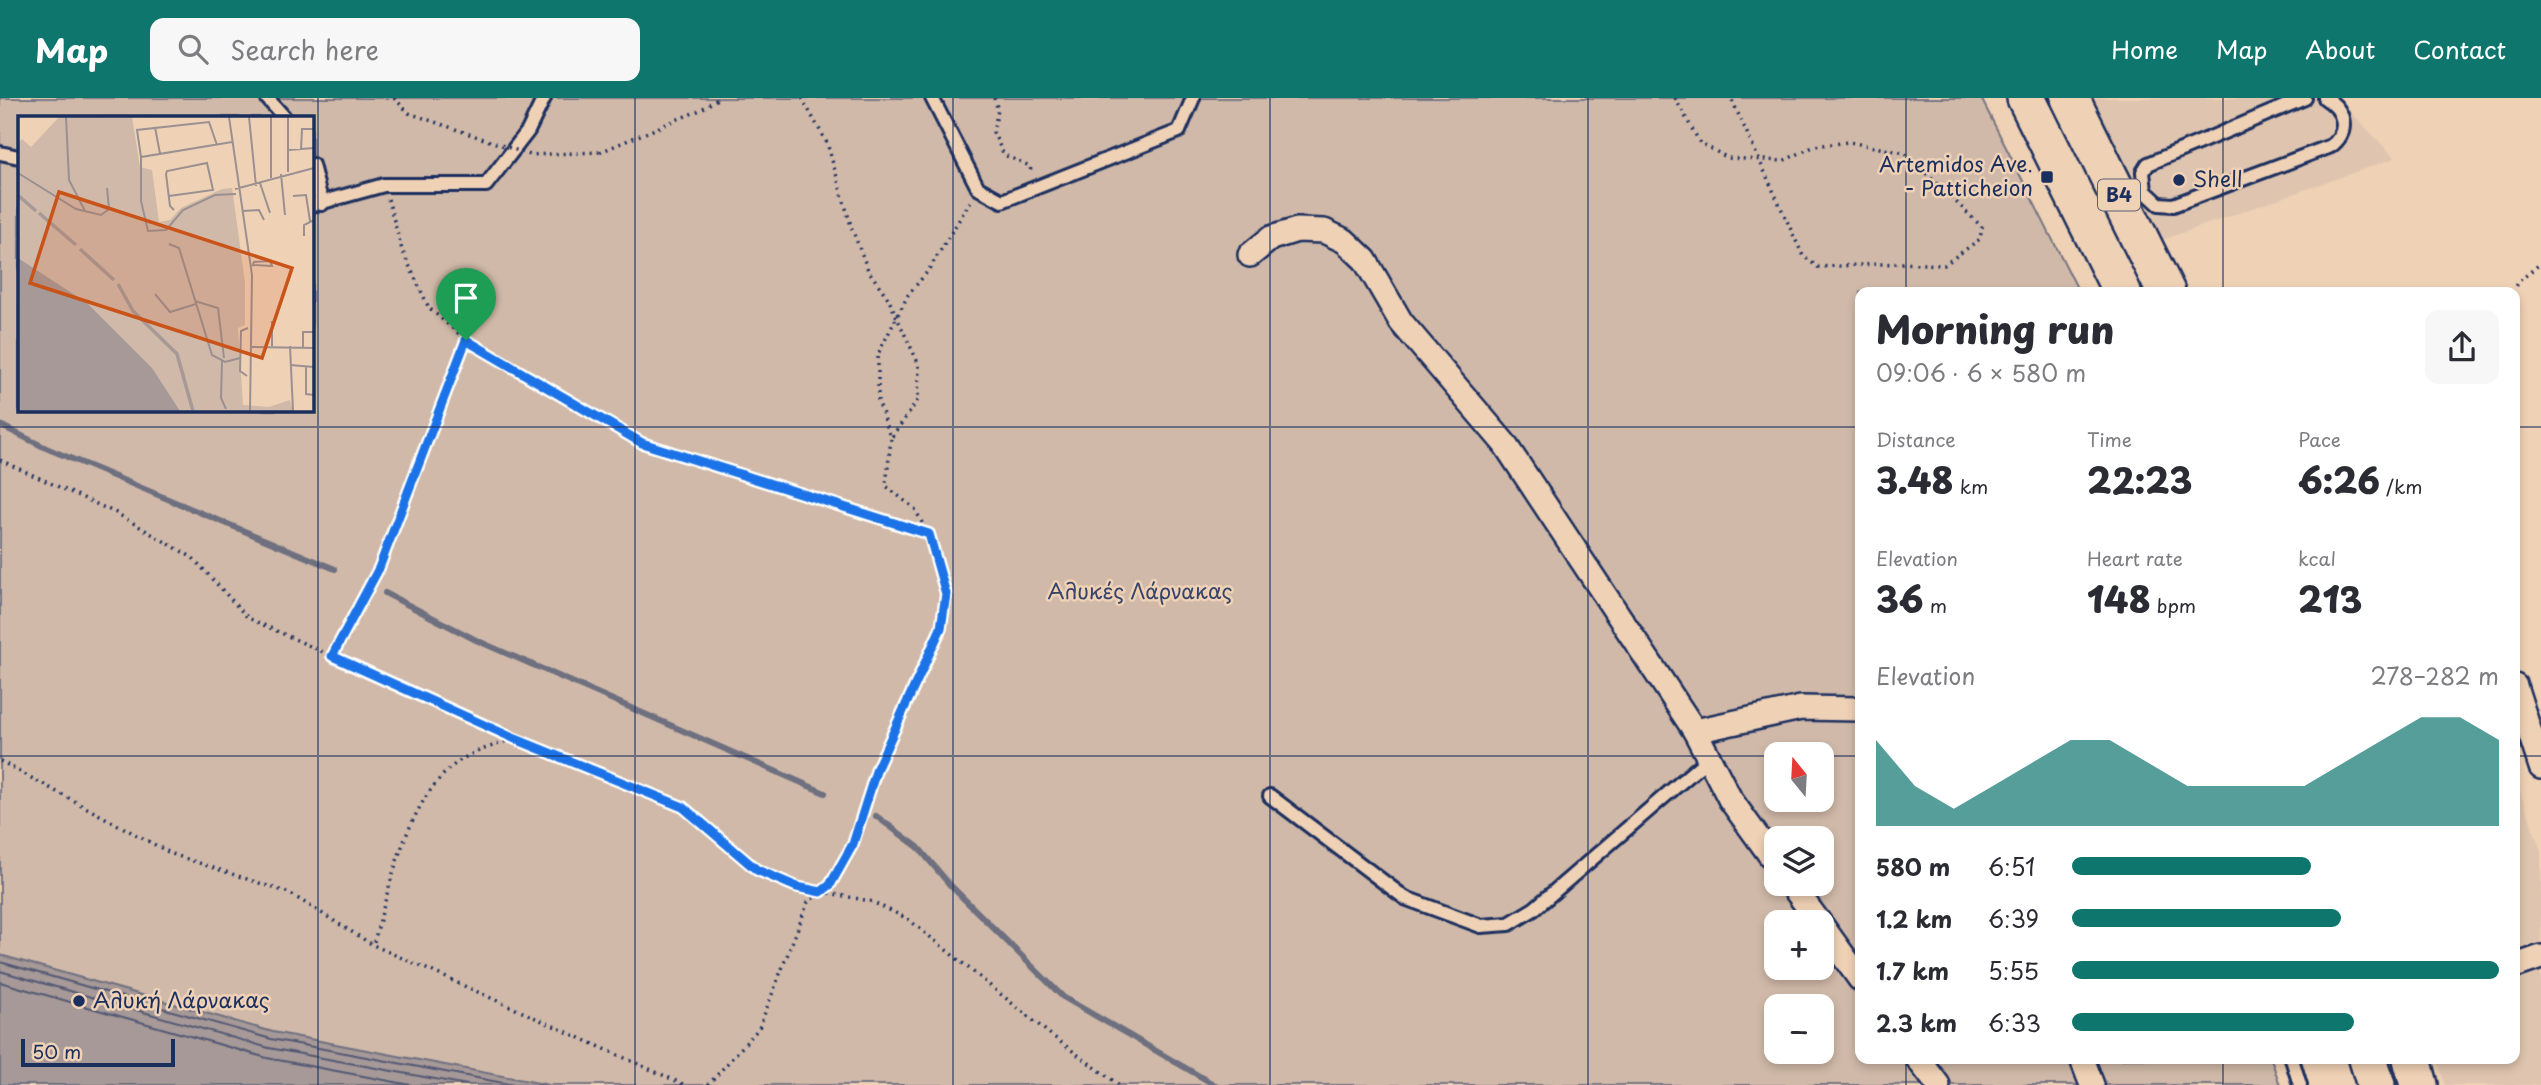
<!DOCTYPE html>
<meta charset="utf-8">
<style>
:root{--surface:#fff;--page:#f7f7f7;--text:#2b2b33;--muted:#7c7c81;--accent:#0f766e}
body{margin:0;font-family:"Playpen Sans",sans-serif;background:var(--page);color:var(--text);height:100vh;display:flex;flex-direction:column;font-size:26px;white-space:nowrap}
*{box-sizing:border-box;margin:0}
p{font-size:23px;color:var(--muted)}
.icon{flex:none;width:38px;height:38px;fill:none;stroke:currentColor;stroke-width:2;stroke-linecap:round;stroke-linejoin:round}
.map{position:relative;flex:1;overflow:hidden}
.drawer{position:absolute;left:1855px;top:189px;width:665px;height:777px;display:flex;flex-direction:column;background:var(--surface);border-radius:14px;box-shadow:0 4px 10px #0003}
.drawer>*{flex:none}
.needle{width:46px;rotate:342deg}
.tools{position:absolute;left:1764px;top:644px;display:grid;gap:14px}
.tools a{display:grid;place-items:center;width:70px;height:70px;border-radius:14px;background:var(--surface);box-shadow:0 4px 10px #0003;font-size:35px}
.scale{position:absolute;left:21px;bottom:18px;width:154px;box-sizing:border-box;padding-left:7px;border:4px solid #1b2f5e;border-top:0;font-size:19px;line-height:24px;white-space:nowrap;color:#1b2f5e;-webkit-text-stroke:5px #efd1b5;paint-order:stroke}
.pin{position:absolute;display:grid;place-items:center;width:60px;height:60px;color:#fff;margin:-72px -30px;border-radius:50% 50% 50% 0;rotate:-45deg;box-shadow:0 0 7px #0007}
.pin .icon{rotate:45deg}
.round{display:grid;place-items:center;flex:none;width:74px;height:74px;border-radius:14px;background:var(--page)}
.summary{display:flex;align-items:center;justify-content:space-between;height:119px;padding:0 21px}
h1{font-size:38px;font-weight:800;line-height:52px}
.figures{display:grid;grid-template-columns:repeat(3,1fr);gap:10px;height:119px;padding:7px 21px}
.figures div{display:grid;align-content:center}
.figures b{font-size:35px;font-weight:800}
.figures small{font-size:19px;font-weight:400}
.figures p{font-size:19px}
.chart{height:196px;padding:14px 21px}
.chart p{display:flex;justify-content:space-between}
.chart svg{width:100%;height:126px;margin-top:7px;fill:var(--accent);opacity:.7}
ul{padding:0 21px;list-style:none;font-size:23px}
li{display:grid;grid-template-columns:112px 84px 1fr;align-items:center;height:52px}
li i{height:18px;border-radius:9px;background:var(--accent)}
header{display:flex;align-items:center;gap:42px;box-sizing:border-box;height:98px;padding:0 35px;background:var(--accent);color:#fff}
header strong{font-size:33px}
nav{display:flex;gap:38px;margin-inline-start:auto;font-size:24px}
.search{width:490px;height:63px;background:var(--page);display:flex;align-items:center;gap:18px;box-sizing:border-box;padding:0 24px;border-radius:14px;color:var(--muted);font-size:26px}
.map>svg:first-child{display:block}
.built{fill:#dfc5af}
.green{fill:#d0b9a8;stroke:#767483;stroke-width:2;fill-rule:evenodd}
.water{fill:#a69997;stroke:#6e6f80;stroke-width:2}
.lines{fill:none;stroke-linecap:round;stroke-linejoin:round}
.shore{stroke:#535975;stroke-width:2}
.stream{stroke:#6e6f80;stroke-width:6}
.service-casing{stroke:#1b2f5e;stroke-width:18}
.minor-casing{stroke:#1b2f5e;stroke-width:28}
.primary-casing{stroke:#1b2f5e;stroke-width:42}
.path{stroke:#1b2f5e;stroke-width:3.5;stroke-dasharray:2 5;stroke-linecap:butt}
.service{stroke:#efd1b5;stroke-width:12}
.minor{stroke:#efd1b5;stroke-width:23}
.primary{stroke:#efd1b5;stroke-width:37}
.path-bridge{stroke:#1b2f5e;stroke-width:3.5;stroke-dasharray:2 5;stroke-linecap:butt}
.route-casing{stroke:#fff;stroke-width:14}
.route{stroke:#1a73e8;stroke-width:9}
.grid{fill:none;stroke:#1b2f5e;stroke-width:2;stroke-opacity:0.55}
.poi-dot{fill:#1b2f5e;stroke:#efd1b5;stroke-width:2.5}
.labels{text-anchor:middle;stroke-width:5;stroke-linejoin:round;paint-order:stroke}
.shield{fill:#efd1b5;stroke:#5b6078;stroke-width:2}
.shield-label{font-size:19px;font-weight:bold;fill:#1b2f5e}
.poi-label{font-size:21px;fill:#1b2f5e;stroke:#efd1b5;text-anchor:start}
.park-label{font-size:21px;fill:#364469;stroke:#efd1b5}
.inset-river{fill:none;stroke:#a69997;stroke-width:3.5}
.inset-road{fill:none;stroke:#9a9092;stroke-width:2}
.view{fill:#c95318;fill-opacity:0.15;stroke:#c95318;stroke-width:3.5}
.inset-edge{fill:none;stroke:#1b2f5e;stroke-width:3.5}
</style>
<header>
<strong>Map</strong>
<div class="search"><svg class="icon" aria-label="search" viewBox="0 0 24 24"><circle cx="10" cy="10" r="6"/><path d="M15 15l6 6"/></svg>Search here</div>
<nav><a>Home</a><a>Map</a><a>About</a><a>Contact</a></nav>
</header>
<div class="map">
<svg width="2541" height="987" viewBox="0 0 2541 987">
<rect width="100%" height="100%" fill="#efd1b5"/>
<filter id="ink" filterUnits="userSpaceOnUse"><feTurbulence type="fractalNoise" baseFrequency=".0143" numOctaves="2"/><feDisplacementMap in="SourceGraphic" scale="14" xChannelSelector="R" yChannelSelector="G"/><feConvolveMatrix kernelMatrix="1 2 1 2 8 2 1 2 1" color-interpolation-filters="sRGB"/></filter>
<g filter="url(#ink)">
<g class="built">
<polygon points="2089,0 2337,0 2395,60 2159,143"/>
<polygon points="2515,679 2541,753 2541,987 2445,987 2437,961 2515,961"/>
</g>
<path class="green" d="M0,0H1981L2079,194H1860V961H2271L2280,987H0ZM19,19H312V312H19ZM1776,656H1822V702H1776ZM1776,740H1822V786H1776ZM1776,824H1822V870H1776ZM1776,908H1822V954H1776Z"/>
<polygon class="water" points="0,857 273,934 549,987 0,987"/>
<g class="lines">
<g class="shore">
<polyline points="0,864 271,941 514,987"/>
<polyline points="0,873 269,950 467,987"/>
<polyline points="0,884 267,960 411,987"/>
</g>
<g class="stream">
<polyline points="0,327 46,350 335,471"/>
<polyline points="385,495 476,542 825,695"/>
<polyline points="876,718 918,749 950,787 1063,899 1215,987"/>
</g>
<g class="service-casing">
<g id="service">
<polyline points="267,0 284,19"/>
<polyline points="932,0 978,90 1002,103 1179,33 1193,0"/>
<path d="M2305,0L2148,66L2143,74L2145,93L2159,106L2173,107L2331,48C2350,33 2345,12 2325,0"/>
<polyline points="0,55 19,59"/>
<polyline points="312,67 322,106"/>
<polyline points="312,107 384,87 486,87 528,33 544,0"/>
<polyline points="1270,698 1405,800 1481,828 1509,826 1534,811 1709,660"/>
<polyline points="2292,961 2300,987"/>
</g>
</g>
<g class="minor-casing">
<g id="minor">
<polyline points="1250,157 1271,140 1297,132 1324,133 1345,143 1365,162 1401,224 1504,345 1695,633 1730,701 1776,765"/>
<polyline points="2515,588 2541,669"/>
<polyline points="1695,633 1801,610 1860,611"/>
<polyline points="1791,786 1819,824"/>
<polyline points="1822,828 1860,881"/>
<polyline points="2515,868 2541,859"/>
<polyline points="1918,961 1938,987"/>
<polyline points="2082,961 2092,987"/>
</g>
</g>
<g class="primary-casing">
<g id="primary">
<polyline points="2026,0 2122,194"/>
<polyline points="2070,0 2166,194"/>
<polyline points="2368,961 2376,987"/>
<polyline points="2412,961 2419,987"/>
</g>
</g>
<g class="path">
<polyline points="802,0 827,45 852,131 868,172 888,200 919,267 918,302 891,340"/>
<polyline points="994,0 998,12 993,34 1004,57 1030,68 1031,74"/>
<polyline points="1675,0 1700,45 1728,60 1783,63 1815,48 1849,44 1905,55 1982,129 1980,141 1944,167 1902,165 1818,169 1803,158 1731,0"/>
<polyline points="600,54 700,12 719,0"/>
<polyline points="388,101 402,152 429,210 466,242 642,345 926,435"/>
<polyline points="2512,194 2517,185 2541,165"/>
<polyline points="0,362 116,415 193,460 248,520 513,640 683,710 757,772 797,789 870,803 908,821 1051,937 1119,987"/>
<polyline points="332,558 379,470 466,242"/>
<path d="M512,641C495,648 473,653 458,664C406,701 390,789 373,847L685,987"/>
<polyline points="0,663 172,756 289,795 373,847"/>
<polyline points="708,987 759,930 808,804 830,787 853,746 877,670 941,530 946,496 937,475 928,436 915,411 886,388 891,340 878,302 878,256 908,197 928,173 970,104"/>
</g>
<use href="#service" class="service"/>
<use href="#minor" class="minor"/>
<use href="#primary" class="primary"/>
<polyline class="path-bridge" points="394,0 409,15 530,57 600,54"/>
</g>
</g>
<g class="lines" filter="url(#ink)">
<g class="route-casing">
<polygon id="route" points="466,242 642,345 929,436 946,496 941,530 877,670 853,746 830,787 821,794 797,789 757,772 683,709 513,640 332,558 379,470"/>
</g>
<use href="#route" class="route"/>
</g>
<path class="grid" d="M318,0V987M635,0V987M953,0V987M1270,0V987M1588,0V987M1906,0V194M2223,0V194M0,329H1860M2515,329H2541M0,658H1776M1822,658H1860M2515,658H2541M1906,961V987M2223,961V987"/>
<g class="poi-dot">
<rect x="2040" y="72" width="14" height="14" rx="3.5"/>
<circle cx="2179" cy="82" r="7"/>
<circle cx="79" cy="903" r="7"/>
</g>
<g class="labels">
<rect class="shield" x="2098" y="81.5" width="42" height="31" rx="5"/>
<g class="shield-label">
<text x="2119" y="104">B4</text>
</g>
<g class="poi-label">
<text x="2033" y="74" text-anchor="end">Artemidos Ave.<tspan x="2033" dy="24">- Patticheion</tspan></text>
<text x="2193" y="89">Shell</text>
<text x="93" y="910">Αλυκή Λάρνακας</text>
</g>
<g class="park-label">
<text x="1140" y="501">Αλυκές Λάρνακας</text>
</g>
</g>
<g transform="translate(18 18)">
<rect width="296" height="296" fill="#efd1b5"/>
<path d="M41,1H114L122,51L134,54L141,106L152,104L163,92L204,73L214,72L227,166V209L220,212L225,289L251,291L272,284L275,295H0V27L4,23L13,31Z" fill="#d0b9a8"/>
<path d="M0,142L69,187L134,252L162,295H0Z" fill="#a69997"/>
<path class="inset-river" d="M1,80L18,95M21,97L58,129M62,133L96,164M100,168L115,195L159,238L175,295"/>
<path class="inset-road" d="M48,1L51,64L67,95M211,1L234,159L232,295M231,1L238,70M253,1V62M270,1V56M137,11L142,38M199,29L191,6L119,14L123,41L214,26M283,33L284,13H296M270,34L296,32M123,41V85L130,115L148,114L165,94L197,79L218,78M0,57L58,93L83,99L91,93L89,72M263,58L267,99M242,67L252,97M217,73L296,52M151,80L195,74L189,47L149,55L148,58L152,90L156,94M275,80L288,79L292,105M224,95L241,94L246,104M286,120V109L296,104M151,128L161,132L194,239L207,246L222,242M252,145L254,150L235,149L236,146ZM137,178L152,196L178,188M177,185L200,192L206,242M254,205V230M272,230L275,295M234,231L296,232M285,231V216H296M204,245L203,282L208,293M272,249L296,251M288,250V278L296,279M229,260L222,255L223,215L230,212"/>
<path class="view" d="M41,76L274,152L244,242L12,167Z"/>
<rect width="296" height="296" class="inset-edge"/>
</g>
</svg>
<div class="tools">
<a><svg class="needle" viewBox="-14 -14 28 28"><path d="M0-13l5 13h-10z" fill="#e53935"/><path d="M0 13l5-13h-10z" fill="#7c7c81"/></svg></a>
<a><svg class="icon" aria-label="layers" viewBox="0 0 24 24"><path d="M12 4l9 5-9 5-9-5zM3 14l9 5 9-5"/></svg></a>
<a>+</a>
<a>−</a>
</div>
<div class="scale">50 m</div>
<div class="pin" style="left:466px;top:242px;background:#1e9e55"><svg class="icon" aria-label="arrive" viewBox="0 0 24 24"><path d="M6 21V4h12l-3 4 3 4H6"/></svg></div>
<section class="drawer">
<div class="summary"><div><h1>Morning run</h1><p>09:06 · 6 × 580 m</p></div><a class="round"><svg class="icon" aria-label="share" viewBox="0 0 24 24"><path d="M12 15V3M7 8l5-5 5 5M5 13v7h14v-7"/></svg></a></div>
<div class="figures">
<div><p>Distance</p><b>3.48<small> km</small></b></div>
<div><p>Time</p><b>22:23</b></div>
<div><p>Pace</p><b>6:26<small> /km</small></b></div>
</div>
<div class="figures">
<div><p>Elevation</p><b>36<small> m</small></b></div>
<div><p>Heart rate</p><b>148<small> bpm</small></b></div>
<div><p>kcal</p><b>213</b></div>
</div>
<div class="chart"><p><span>Elevation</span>278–282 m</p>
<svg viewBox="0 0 160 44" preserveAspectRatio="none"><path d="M0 44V14L10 30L20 38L30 30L40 22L50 14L60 14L70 22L80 30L90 30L100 30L110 30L120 22L130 14L140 6L150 6L160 14V44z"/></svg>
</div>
<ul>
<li><b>580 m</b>6:51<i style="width:56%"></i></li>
<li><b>1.2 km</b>6:39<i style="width:63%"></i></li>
<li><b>1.7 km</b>5:55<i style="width:100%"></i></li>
<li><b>2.3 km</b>6:33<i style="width:66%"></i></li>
</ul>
</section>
</div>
